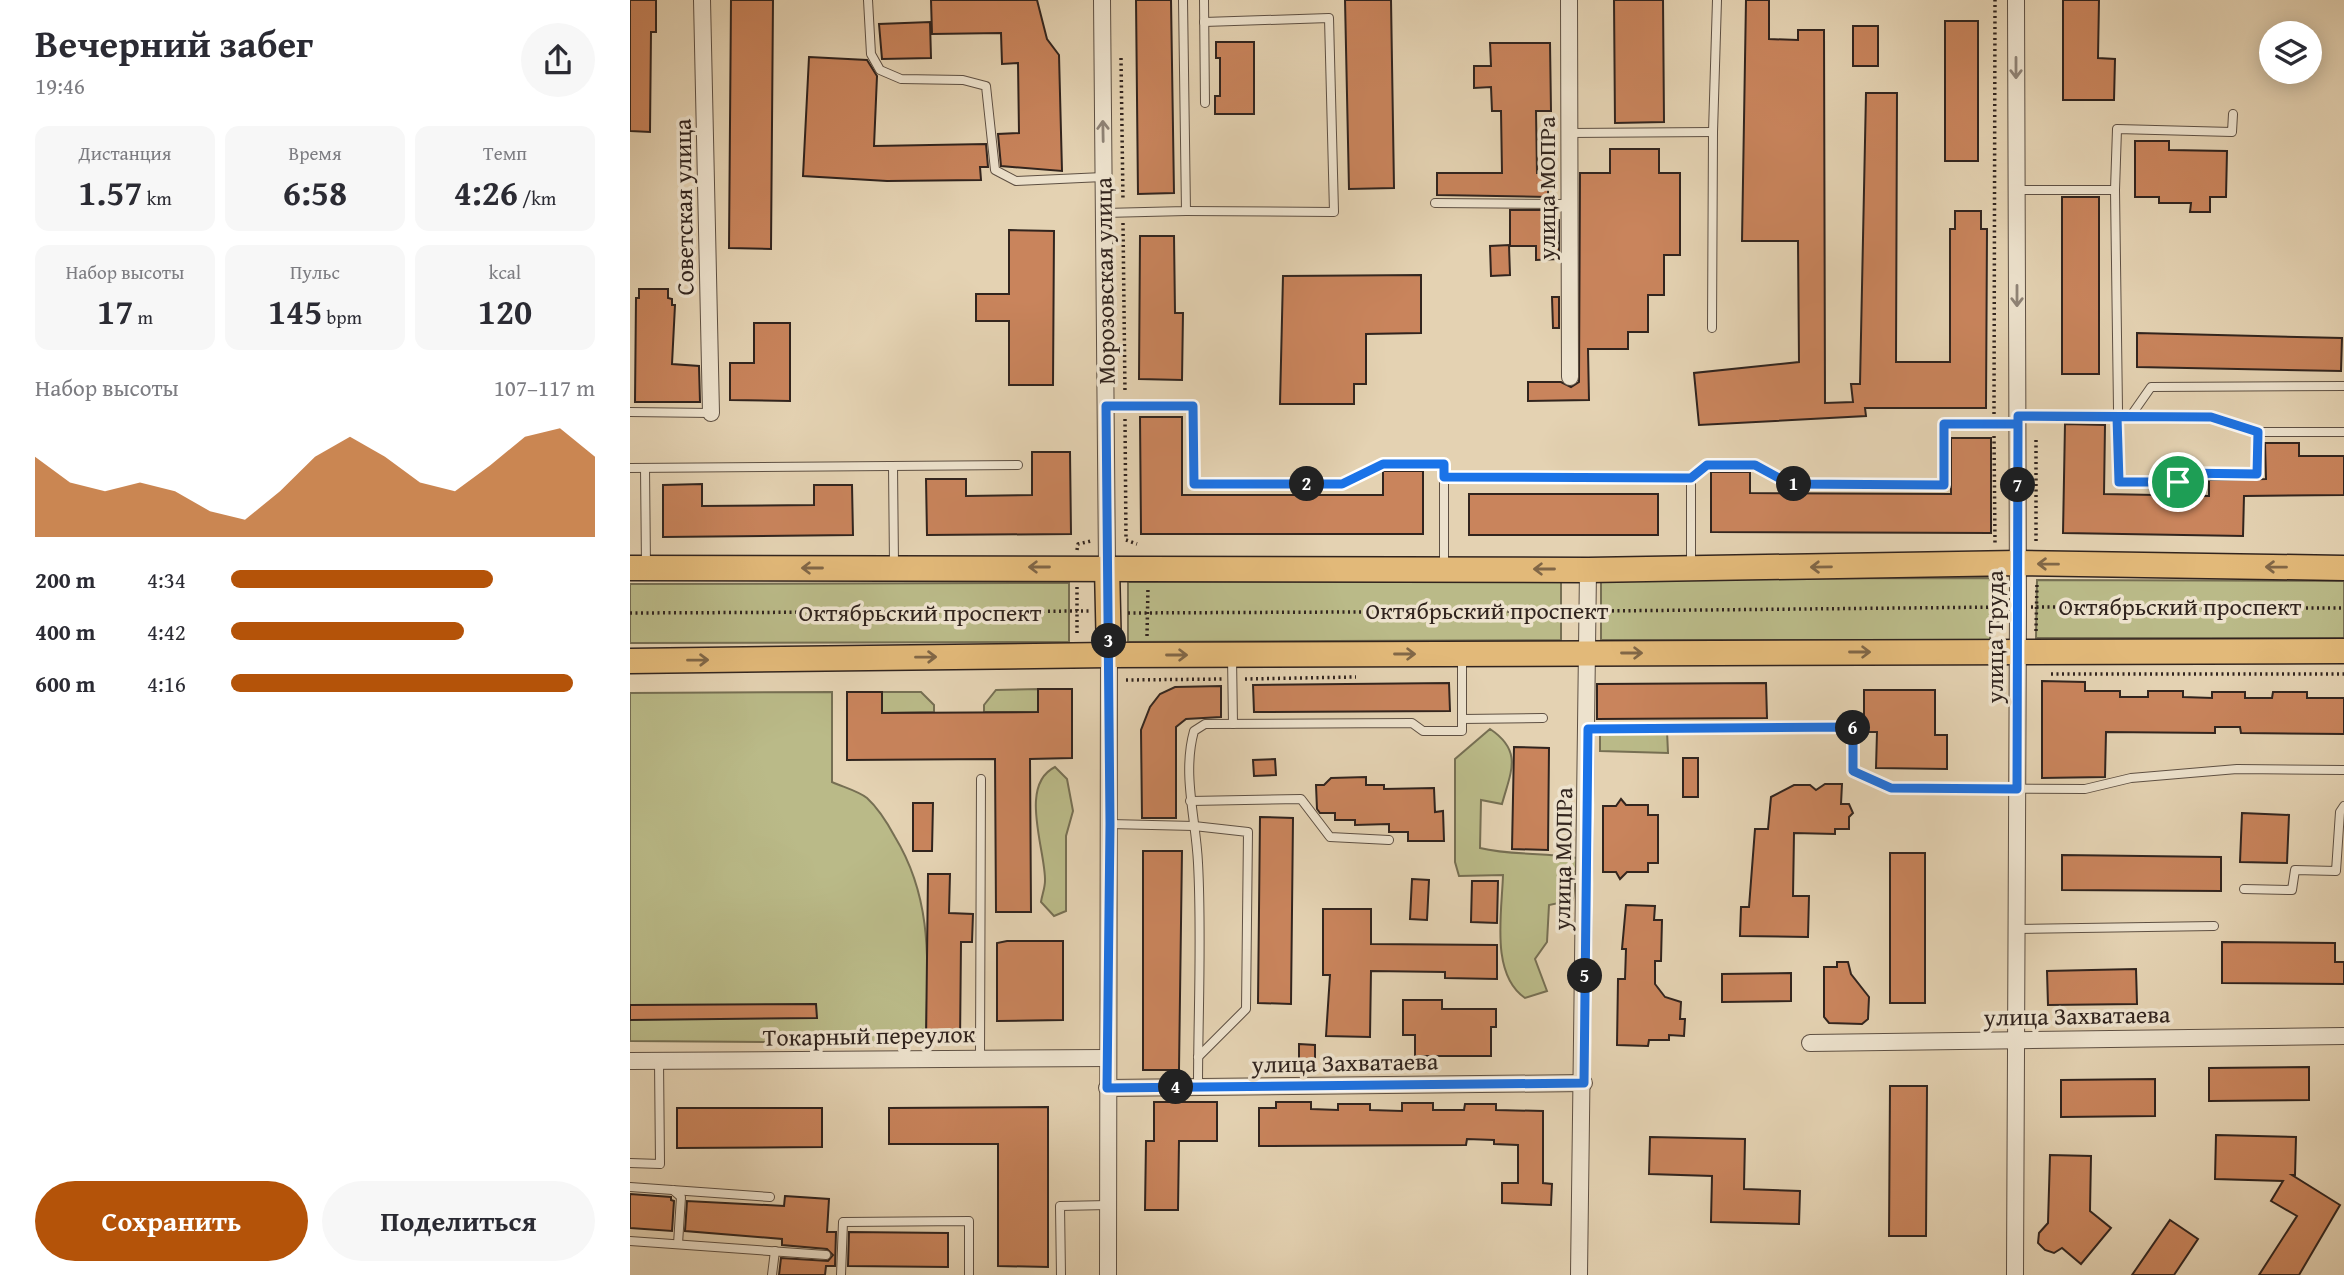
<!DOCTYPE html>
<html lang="ru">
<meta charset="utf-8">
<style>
:root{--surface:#fff;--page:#f7f7f7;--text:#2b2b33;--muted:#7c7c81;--accent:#b45309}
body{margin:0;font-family:"Gentium Book Plus",serif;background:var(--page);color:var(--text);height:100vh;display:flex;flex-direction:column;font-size:26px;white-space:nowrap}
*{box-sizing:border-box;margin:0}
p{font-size:23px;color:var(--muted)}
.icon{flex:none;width:38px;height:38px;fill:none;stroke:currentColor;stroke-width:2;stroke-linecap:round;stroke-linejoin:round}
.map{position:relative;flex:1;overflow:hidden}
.details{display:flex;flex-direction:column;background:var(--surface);width:630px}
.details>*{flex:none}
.controls{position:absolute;left:1629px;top:21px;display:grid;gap:14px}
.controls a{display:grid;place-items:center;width:63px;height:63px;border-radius:50%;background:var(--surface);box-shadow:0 4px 18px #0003;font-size:35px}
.pin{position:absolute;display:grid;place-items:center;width:60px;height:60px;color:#fff;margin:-30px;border:4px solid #fff;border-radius:50%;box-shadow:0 2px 7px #0007}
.km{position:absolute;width:35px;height:35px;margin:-18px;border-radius:50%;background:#222;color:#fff;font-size:19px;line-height:35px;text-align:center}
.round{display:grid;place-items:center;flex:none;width:74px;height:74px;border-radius:37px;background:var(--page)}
.summary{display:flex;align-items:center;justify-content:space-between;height:119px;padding:0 35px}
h1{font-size:38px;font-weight:700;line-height:52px}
.metrics{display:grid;grid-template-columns:repeat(3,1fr);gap:10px;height:119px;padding:7px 35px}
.metrics div{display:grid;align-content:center;border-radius:14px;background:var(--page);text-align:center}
.metrics b{font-size:35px;font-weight:700}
.metrics small{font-size:19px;font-weight:400}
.metrics p{font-size:19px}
.chart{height:196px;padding:14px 35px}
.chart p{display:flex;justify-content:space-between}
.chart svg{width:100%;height:126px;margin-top:7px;fill:var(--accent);opacity:.7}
.button{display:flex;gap:14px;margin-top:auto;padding:14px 35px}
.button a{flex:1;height:80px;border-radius:42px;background:var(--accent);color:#fff;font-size:28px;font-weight:700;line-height:80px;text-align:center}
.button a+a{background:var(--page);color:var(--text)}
ul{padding:0 35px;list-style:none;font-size:23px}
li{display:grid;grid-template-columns:112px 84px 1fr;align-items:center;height:52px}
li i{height:18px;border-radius:9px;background:var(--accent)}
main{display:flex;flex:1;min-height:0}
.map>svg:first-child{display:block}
.green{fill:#baba88;stroke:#766f53;stroke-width:2}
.building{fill:#c9845c;stroke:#31241e;stroke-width:2}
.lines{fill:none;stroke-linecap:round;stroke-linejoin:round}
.service-casing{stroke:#5e5043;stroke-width:10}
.minor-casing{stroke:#5e5043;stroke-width:18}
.primary-casing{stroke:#31241e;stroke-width:27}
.path{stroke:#31241e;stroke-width:3.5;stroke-dasharray:2 3.5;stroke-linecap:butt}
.service{stroke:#ede2cd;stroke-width:8}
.minor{stroke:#ede2cd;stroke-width:16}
.primary{stroke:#e2b979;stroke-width:24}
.oneway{stroke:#8f8376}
.oneway2{stroke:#816747}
.route-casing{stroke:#fff;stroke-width:14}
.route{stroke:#1a73e8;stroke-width:9}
.labels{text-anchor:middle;stroke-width:7;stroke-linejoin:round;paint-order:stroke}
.street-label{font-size:24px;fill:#31241e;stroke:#ede2cd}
</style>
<main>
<section class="details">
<div class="summary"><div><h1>Вечерний забег</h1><p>19:46</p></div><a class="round"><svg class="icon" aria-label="share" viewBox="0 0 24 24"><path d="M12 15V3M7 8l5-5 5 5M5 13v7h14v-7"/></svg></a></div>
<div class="metrics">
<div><p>Дистанция</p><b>1.57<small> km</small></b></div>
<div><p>Время</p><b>6:58</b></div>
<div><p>Темп</p><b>4:26<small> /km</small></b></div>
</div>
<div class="metrics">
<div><p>Набор высоты</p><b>17<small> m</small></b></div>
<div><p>Пульс</p><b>145<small> bpm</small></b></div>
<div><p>kcal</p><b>120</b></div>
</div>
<div class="chart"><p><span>Набор высоты</span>107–117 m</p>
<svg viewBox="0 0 160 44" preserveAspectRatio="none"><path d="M0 44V16L10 25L20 28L30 25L40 28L50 35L60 38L70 28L80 16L90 9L100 16L110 25L120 28L130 19L140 9L150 6L160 16V44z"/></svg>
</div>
<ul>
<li><b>200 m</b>4:34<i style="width:72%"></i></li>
<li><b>400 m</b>4:42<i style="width:64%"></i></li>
<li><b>600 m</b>4:16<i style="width:94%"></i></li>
</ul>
<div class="button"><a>Сохранить</a><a>Поделиться</a></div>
</section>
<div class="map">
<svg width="1714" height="1275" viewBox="0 0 1714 1275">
<rect width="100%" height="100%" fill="#e4d2b2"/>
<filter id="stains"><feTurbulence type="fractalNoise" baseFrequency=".00286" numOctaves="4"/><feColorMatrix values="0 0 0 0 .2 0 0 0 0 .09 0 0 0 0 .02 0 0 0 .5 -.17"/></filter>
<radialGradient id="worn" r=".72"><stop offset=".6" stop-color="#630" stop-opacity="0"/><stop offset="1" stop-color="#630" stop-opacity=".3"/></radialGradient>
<g class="green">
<polygon points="1360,578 1360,640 971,640 971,579"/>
<polygon points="1407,580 1714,581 1714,638 1406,638"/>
<polygon points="931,581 931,640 498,642 498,582"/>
<polygon points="439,583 439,642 0,643 0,584"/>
<polygon points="408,689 408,712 354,712 354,705 366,690"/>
<path d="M202,692V782C213,787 228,791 237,798C248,808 258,824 265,837C305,903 297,969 296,1043L0,1041V693Z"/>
<polygon points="252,692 291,692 304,705 304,712 252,713"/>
<path d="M860,729C893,751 881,771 872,804L851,800L850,848C882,856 914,852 947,858L943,900L919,905L917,942L905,959L917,991L895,998C860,974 872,912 873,875L829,876L825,862V759Z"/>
<polygon points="992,731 1037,731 1038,753 970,751 970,735"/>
<path d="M425,767L437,779L443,811L436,836V911L424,916L411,902C412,895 415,888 415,881C416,851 388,785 425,767Z"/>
</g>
<g class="building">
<polygon points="0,0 26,0 26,32 21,32 20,132 0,131"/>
<polygon points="101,0 143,0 141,249 99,248"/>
<polygon points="301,0 407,0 417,39 429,55 432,171 371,166 368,134 389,133 388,63 372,64 371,33 302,34"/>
<polygon points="506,0 541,0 544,193 508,194"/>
<polygon points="715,0 761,0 764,188 719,189"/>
<polygon points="984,0 1033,0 1034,122 985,123"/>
<polygon points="1116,0 1139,0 1139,39 1168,40 1168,30 1194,30 1195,403 1223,402 1221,384 1230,384 1236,93 1267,93 1266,362 1320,362 1320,229 1325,229 1325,211 1351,211 1351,229 1357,229 1356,408 1235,408 1236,416 1069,425 1064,373 1169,362 1168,241 1112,241"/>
<polygon points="1433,0 1469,0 1468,58 1485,59 1484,100 1433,100"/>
<rect x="1315" y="21" width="33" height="140"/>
<polygon points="300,22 301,58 252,59 249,24"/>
<rect x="1223" y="26" width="25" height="40"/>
<polygon points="586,42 624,42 624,114 585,114 585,96 590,96 590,58 586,58"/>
<polygon points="860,43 920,43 921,111 906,111 907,173 918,173 918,197 807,195 807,173 872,173 871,111 862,111 861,87 844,88 844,66 861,66"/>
<polygon points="179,57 237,60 247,76 244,146 356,144 358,167 350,167 351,180 257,181 173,176"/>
<polygon points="1505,141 1539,141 1539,150 1597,151 1596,197 1580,197 1580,212 1560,212 1561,203 1529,203 1529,197 1505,197"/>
<polygon points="980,149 1029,149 1029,173 1050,173 1050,255 1034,255 1034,295 1018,295 1018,332 998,332 998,349 958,349 959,400 898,401 898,382 931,382 941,387 949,382 950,173 980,173"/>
<rect x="1432" y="197" width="37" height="177"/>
<polygon points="880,210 918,210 918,220 929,220 929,259 906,260 906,246 880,246"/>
<polygon points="379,230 424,231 423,385 379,385 379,321 346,321 346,294 379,294"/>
<polygon points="510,236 544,236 545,313 553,313 552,380 509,379"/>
<polygon points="879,245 880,275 861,276 860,246"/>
<polygon points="791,275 791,333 736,334 736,384 724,384 724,404 650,404 653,276"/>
<polygon points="9,289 38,289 38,298 42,299 42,305 45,305 42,364 69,366 70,402 5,402 6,298 9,298"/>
<polygon points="922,297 929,297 929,328 923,328"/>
<polygon points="124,323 160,323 160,401 100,400 100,363 124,363"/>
<polygon points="1507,333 1712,338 1711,371 1507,367"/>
<polygon points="510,417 552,417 552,495 753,495 753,471 793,471 793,534 511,534"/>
<polygon points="1435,424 1475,425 1474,494 1579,496 1579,480 1636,479 1635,443 1669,443 1669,456 1714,456 1714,495 1614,496 1613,536 1433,533"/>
<polygon points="1321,438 1361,438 1361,533 1081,532 1081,472 1120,472 1120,493 1321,494"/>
<polygon points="402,452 440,452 441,534 297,535 296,479 336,479 336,496 402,495"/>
<polygon points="72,484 72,506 184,505 184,485 222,485 223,535 33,537 33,485"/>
<rect x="839" y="494" width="189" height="41"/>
<polygon points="1412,681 1455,682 1455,691 1490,691 1490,697 1518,697 1518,691 1553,691 1553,697 1582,698 1582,692 1615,692 1615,698 1642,698 1643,692 1677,692 1677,698 1714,698 1714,734 1611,733 1610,727 1585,727 1585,733 1476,732 1475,777 1412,778"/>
<polygon points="819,683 820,711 624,712 623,685"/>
<polygon points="1136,683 1137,718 967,719 967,684"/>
<polygon points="591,686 591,717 556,719 546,727 546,818 512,818 511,730 520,707 530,694 545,687"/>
<polygon points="408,689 442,689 442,758 400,759 401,912 366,912 365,759 217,760 217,692 252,692 252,713 408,712"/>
<polygon points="1234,690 1305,690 1305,735 1317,735 1317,769 1246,768 1247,732 1234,732"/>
<polygon points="884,747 919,748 918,850 882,849"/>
<rect x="1053" y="758" width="15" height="39"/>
<polygon points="645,759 646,775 624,776 623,760"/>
<polygon points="736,777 736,785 754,785 754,789 804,788 805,812 813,811 814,841 778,841 778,832 759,832 759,824 725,825 725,820 705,820 705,813 690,813 687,809 686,785 694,785 701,778"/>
<polygon points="1195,784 1212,784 1211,804 1219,804 1223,813 1219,817 1219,829 1205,829 1205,834 1164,833 1163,896 1179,896 1178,937 1110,936 1111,907 1119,907 1125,829 1138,829 1141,797 1164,785 1180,785 1186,790"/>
<polygon points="991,799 996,805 1018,805 1018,815 1028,815 1028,863 1018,863 1018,872 997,872 990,879 986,872 973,872 973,806 986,806"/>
<polygon points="283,803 303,803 302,851 283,851"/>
<polygon points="1612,813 1659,815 1657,863 1610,862"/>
<polygon points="630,817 663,818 661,1004 628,1003"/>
<polygon points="513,851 552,851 549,1070 513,1070"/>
<rect x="1260" y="853" width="35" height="150"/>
<polygon points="1432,855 1591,857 1591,891 1432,890"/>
<polygon points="298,874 320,874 319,913 343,914 342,942 331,942 330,1043 296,1043"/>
<polygon points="782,879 799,880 797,920 780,919"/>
<polygon points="842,881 868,881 867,923 841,922"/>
<polygon points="996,905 1025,906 1024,920 1032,920 1031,961 1025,961 1025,984 1035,997 1051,1002 1050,1019 1055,1019 1054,1036 1039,1035 1039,1040 1019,1040 1018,1046 987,1045 988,979 995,979 996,949 992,949"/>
<polygon points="693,909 741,909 741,944 867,945 867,979 815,978 815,972 741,971 740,1037 696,1036 700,975 693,975"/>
<polygon points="377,941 433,941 433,1020 367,1021 367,943"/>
<polygon points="1592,942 1705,943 1705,962 1714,962 1714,984 1592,983"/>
<polygon points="1207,962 1218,962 1221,974 1239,997 1238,1019 1232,1024 1199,1023 1194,1017 1194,967 1207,967"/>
<polygon points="1506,969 1507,1004 1418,1005 1417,971"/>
<polygon points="1161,973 1161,1001 1092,1002 1092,974"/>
<polygon points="773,1000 812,1000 812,1009 866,1009 866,1027 861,1027 861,1056 785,1056 785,1035 773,1035"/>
<polygon points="186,1004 187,1018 0,1020 0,1005"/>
<polygon points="669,1044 685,1045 685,1062 669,1061"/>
<polygon points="1679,1067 1679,1100 1579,1101 1579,1068"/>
<polygon points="1525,1079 1525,1116 1431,1117 1431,1080"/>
<polygon points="1260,1086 1297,1086 1296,1236 1259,1236"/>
<polygon points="524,1102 587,1102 587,1141 549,1141 548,1210 515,1210 516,1141 524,1141"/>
<polygon points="646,1102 681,1102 681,1109 708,1110 708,1104 740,1104 740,1110 772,1111 772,1103 803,1103 803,1110 834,1110 835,1104 866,1104 866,1110 913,1111 913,1183 922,1184 921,1205 872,1203 872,1183 888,1183 888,1145 864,1144 864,1140 837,1139 836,1145 629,1146 629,1108 646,1108"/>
<polygon points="418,1107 418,1267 368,1266 368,1144 259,1144 259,1108"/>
<polygon points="47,1108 192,1108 192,1147 47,1148"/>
<polygon points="1586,1135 1666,1137 1665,1175 1662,1175 1710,1205 1669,1275 1629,1275 1667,1216 1641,1201 1653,1181 1585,1179"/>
<polygon points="1020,1137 1115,1139 1114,1189 1170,1191 1169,1224 1081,1222 1082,1176 1019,1174"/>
<polygon points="1420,1155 1461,1156 1460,1211 1481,1228 1451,1264 1432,1248 1424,1253 1415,1250 1408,1243 1409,1233 1418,1223"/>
<polygon points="0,1194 41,1197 41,1200 44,1201 42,1231 0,1228"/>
<polygon points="155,1196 199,1199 197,1232 206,1232 205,1266 196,1266 195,1275 149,1275 151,1258 198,1261 203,1255 197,1249 152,1245 152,1239 55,1231 57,1201 154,1206"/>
<polygon points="1540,1220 1568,1239 1544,1275 1502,1275"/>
<polygon points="219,1232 318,1233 318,1267 218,1266"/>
</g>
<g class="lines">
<g class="service-casing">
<g id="service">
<polyline points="238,0 241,54 250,70 271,79 333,80 356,86 365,170 386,181 473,177"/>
<polyline points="574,0 575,103"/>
<polyline points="939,133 1083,132"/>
<polyline points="1387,190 1485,190 1489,482 1548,482 1548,473 1627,474 1628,432"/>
<polyline points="1485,190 1487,129 1602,132 1603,114"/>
<polyline points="805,203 939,204"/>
<polyline points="556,211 704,212 699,18 574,22"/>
<polyline points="474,213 556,211 553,0"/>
<polyline points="1082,328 1083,132 1087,0"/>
<polyline points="476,406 563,406 563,484 712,484 753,464 814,464 814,477"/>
<polyline points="0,412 81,413"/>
<polyline points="1388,417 1581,417 1628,432 1714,432"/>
<polyline points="1500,417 1521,387 1714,386"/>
<polyline points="263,466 264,564"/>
<polyline points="0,468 388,465"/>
<polyline points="15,468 16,565"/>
<polyline points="1061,478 1077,465 1125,465 1160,484 1314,485 1314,424 1387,424"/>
<polyline points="814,566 814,477 1061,478 1061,567"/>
<polyline points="602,657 603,724"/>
<polyline points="832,719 913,718"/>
<polyline points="958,729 1223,727 1223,771 1261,788 1455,789 1501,778 1607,769 1713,770"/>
<polyline points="560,801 671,799 700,837 759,840"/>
<polyline points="480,824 564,826 618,832 616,1009 568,1057"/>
<polyline points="1614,889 1662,890 1665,870 1706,871 1710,812 1714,806"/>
<polyline points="1386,929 1584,926"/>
<polyline points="350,1058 351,779"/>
<path d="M568,1087C568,1013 572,937 568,863C566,819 552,774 564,731L575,724L782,723L793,731H832V657"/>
<polyline points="0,1163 30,1164 29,1061"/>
<polyline points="0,1187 140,1197"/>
<polyline points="43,1190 51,1197 48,1244"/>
<polyline points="0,1241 196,1255"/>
<polyline points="142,1275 145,1251"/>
<polyline points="211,1275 213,1222 339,1221 339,1275"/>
<polyline points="431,1275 430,1206 478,1205"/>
</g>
</g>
<g class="minor-casing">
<g id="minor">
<polyline points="72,0 81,413"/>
<polyline points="472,0 477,567"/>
<polyline points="939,0 940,377"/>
<polyline points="1180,1043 1714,1036"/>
<polyline points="0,1061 477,1058"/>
<polyline points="477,1088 954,1083"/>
<polyline points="478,1275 479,655"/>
<polyline points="949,1275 958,570"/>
<polyline points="1385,1275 1388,607 1386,0"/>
</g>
</g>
<g class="primary-casing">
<g id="primary">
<polyline points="477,567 479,655"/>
<polyline points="0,568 958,570 1388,563 1714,568"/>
<polyline points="0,661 479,655 1714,651"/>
</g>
</g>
<g class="path">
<polyline points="491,58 493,201"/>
<polyline points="493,223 495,393"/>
<polyline points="1364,414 1365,0"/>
<polyline points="495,419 496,540"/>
<polyline points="1364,436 1365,544"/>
<polyline points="1406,440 1406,544"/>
<polyline points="496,540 507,544"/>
<polyline points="447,550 448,544 461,541"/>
<polyline points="1367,583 1368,631"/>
<polyline points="447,587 447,636"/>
<polyline points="1401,607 1714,608"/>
<polyline points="971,611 1373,607"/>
<polyline points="0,613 460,611"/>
<polyline points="498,613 942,611"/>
<polyline points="1406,631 1407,583"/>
<polyline points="517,636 518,587"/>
<polyline points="1421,674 1714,674"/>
<polyline points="615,679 726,677"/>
<polyline points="496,680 593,679"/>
</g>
<use href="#service" class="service"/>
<use href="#minor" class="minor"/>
<use href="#primary" class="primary"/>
</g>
<defs><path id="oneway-shaft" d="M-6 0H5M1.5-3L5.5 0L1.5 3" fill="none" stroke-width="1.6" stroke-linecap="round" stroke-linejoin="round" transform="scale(1.75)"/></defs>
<g class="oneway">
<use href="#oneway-shaft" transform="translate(1386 68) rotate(90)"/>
<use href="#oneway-shaft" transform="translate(473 131) rotate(-91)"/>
<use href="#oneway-shaft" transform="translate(1387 296) rotate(90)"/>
</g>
<g class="oneway2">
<use href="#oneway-shaft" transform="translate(1418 564) rotate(-179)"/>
<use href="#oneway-shaft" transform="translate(409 567) rotate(180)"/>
<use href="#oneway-shaft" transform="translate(1191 567) rotate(179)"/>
<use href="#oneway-shaft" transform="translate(1646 567) rotate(-179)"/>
<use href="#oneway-shaft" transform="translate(182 568) rotate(180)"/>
<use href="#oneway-shaft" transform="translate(914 569) rotate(-180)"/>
<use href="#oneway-shaft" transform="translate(1230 652)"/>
<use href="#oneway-shaft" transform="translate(1002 653)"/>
<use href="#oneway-shaft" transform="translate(775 654)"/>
<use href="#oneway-shaft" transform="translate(547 655)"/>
<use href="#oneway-shaft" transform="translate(296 657) rotate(-1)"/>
<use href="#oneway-shaft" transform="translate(68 660) rotate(-1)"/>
</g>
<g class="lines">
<g class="route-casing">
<polyline id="route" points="1548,482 1489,482 1487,417 1388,416 1388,424 1314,424 1314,485 1160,484 1125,465 1077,465 1061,478 814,477 814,464 753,464 712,484 564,484 563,406 476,406 480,824 477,1088 954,1083 958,729 1223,727 1223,771 1261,788 1387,789 1388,424 1388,416 1581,417 1628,432 1627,474 1548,473 1548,482"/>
</g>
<use href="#route" class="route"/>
</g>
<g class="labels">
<g class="street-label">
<text transform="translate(917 188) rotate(-90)" y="8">улица МОПРа</text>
<text transform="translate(54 207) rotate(-91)" y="8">Советская улица</text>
<text transform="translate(475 281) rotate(-91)" y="8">Морозовская улица</text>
<text x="1550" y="615">Октябрьский проспект</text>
<text x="857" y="619">Октябрьский проспект</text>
<text x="290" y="621">Октябрьский проспект</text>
<text transform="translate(1365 637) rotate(-90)" y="8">улица Труда</text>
<text transform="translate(933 859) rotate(-89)" y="8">улица МОПРа</text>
<text transform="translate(1447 1016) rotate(-1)" y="8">улица Захватаева</text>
<text transform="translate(239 1036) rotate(-1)" y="8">Токарный переулок</text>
<text transform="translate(715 1063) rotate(-1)" y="8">улица Захватаева</text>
</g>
</g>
<rect width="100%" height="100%" filter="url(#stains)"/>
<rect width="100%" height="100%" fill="url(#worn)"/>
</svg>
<div class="controls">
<a><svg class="icon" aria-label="layers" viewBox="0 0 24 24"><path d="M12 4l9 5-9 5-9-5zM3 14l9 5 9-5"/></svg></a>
</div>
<div class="pin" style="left:1548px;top:482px;background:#1e9e55"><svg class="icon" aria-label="arrive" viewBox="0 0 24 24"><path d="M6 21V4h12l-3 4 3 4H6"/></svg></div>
<b class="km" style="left:1164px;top:484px">1</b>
<b class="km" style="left:677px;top:484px">2</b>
<b class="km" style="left:479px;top:641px">3</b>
<b class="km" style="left:546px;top:1087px">4</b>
<b class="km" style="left:955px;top:976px">5</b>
<b class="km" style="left:1223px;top:728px">6</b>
<b class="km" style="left:1388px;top:485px">7</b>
</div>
</main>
